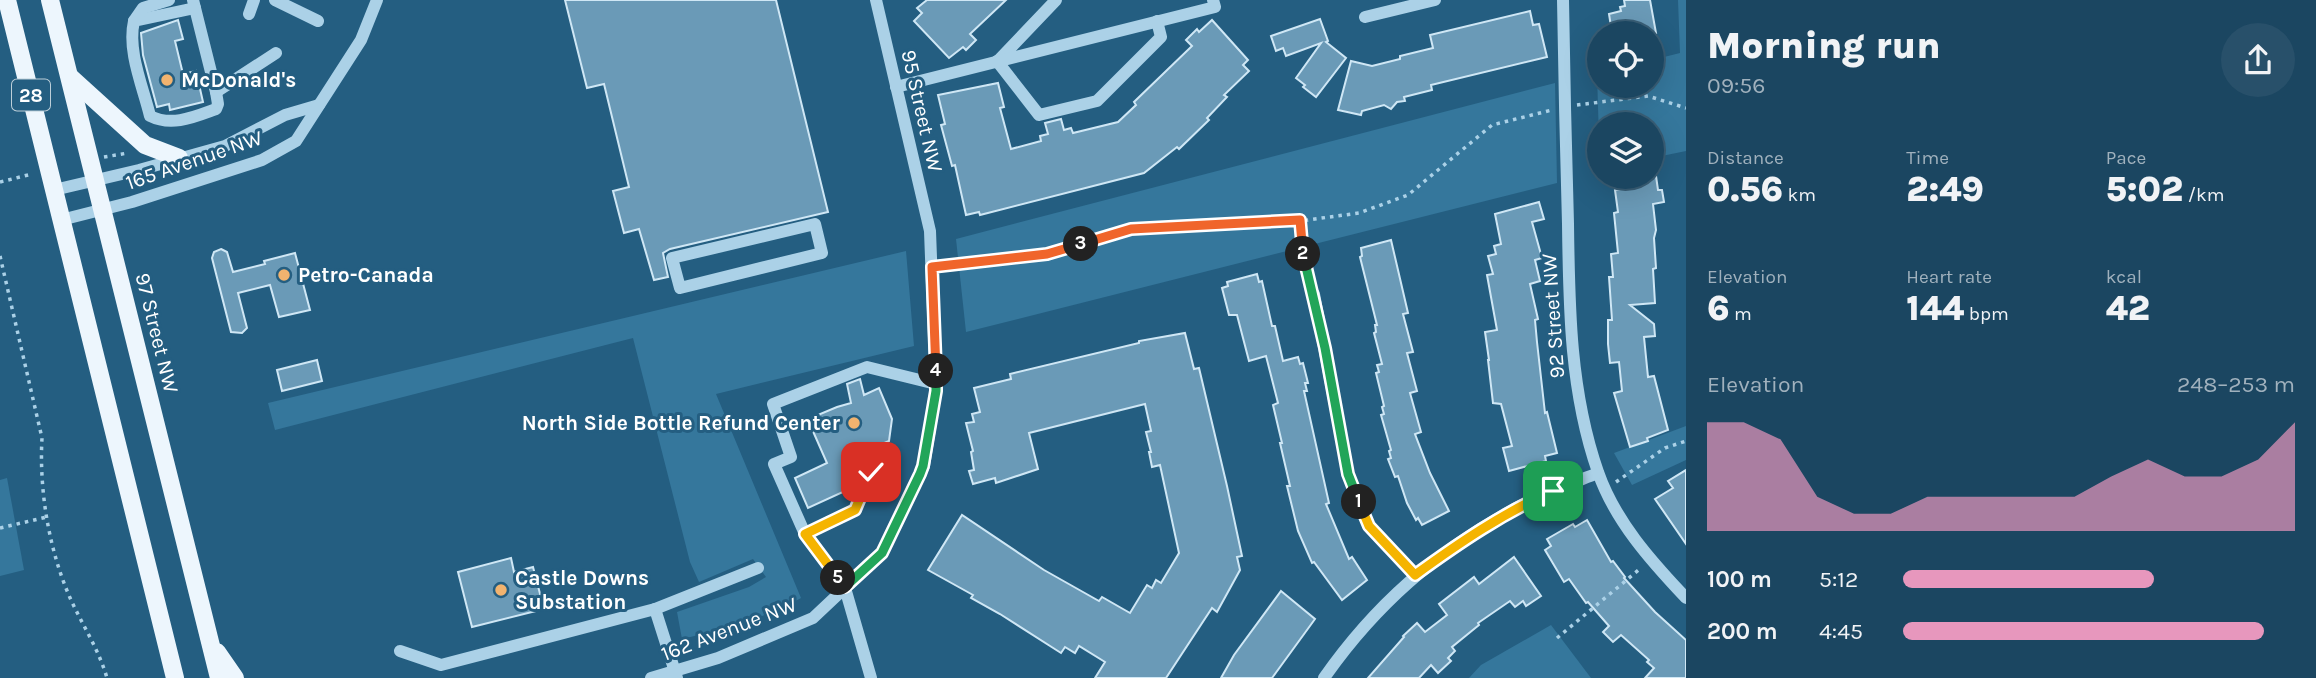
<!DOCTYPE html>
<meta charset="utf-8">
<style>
:root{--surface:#1b4661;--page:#28506a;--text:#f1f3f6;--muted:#a0b1bd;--line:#395e76;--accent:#e797bd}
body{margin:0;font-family:Karla,sans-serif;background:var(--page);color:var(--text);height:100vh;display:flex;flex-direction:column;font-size:26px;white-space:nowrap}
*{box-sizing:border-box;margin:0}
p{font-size:23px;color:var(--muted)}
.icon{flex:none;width:38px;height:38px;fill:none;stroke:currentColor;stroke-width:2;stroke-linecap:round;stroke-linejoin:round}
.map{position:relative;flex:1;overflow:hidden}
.drawer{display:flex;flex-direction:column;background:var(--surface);width:630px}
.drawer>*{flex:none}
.buttons{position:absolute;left:1587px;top:21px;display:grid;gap:14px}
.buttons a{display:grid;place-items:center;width:77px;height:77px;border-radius:50%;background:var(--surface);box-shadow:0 7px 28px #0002,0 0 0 2px var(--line);font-size:35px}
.pin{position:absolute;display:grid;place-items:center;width:60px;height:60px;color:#fff;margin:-30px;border-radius:14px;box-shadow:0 4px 10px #0006}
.km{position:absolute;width:35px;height:35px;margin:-18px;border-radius:50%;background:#222;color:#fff;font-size:19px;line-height:35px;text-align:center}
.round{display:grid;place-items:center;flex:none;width:74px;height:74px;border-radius:37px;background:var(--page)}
.overview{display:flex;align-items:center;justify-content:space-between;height:119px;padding:0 21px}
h1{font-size:38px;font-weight:800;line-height:52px}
.stats{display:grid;grid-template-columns:repeat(3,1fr);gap:10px;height:119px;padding:7px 21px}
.stats div{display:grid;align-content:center}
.stats b{font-size:35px;font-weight:800}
.stats small{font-size:19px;font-weight:400}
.stats p{font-size:19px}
.chart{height:196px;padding:14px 21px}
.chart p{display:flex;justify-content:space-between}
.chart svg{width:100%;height:126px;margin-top:7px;fill:var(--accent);opacity:.7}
ul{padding:0 21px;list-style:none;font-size:23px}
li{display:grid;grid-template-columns:112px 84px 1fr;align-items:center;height:52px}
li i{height:18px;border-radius:9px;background:var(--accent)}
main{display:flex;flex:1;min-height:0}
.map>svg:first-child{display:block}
.green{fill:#35779c}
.building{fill:#6a9ab7;stroke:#cfe7f5;stroke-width:2}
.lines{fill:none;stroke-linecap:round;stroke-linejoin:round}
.path{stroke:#abd1e7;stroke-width:3.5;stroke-dasharray:3.5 5;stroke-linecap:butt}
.minor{stroke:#abd1e7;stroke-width:12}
.major{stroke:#edf6fd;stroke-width:18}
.split-1-casing{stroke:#fff;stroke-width:14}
.split-2-casing{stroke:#fff;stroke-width:14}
.split-3-casing{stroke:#fff;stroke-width:14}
.split-4-casing{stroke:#fff;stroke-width:14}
.split-5-casing{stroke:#fff;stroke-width:14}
.split-6-casing{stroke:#fff;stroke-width:14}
.split-1{stroke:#f5b400;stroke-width:9}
.split-2{stroke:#22a559;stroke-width:9}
.split-3{stroke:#f0652b;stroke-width:9}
.split-4{stroke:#f0652b;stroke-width:9}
.split-5{stroke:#22a559;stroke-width:9}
.split-6{stroke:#f5b400;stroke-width:9}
.poi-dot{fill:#f1b36f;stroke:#245e81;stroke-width:2.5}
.labels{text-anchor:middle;stroke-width:6;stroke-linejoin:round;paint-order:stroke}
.shield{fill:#245e81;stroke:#bdcfd9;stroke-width:2}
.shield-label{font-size:19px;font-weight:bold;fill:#fff}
.poi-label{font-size:21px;font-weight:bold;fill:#fff;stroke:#245e81;text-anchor:start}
.street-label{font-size:21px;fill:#fff;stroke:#245e81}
</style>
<main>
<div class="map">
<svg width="1686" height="678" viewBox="0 0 1686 678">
<rect width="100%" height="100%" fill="#245e81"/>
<g class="green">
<polygon points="1678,0 1686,0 1686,151 1652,158 1652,124 1600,124 1599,139 1597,74 1599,73 1600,86 1652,86 1652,60 1680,53"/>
<polygon points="1555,83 1557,183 966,332 956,239"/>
<path d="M906,251L914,346L716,394L801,598C764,619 723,629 682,639L677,612L749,587L766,577L753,559L699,582L690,562L633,338L275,430L268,403Z"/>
<polygon points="1686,426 1686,460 1632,485 1614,453"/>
<polygon points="7,478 24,570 0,576 0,480"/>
<polygon points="1551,625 1591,678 1469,678 1481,665"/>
</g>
<g class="building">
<polygon points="565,0 776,0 828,212 670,249 663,253 668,277 654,280 639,229 624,233 613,191 629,187 604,84 587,88"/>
<polygon points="927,0 1006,0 970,34 976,40 966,50 963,47 949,58 914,21 922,13 917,8"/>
<polygon points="1624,0 1650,0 1656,33 1612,33 1609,14 1621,11 1620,7 1625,6"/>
<polygon points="1530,11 1533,25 1539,24 1547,57 1431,85 1432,90 1404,97 1405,101 1397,102 1391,109 1384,105 1362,111 1361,115 1338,110 1351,61 1372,66 1400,59 1400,56 1433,48 1430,35"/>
<polygon points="1320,19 1328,41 1326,42 1346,58 1316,97 1303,87 1305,85 1296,78 1321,43 1286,56 1283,48 1276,51 1271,36"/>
<polygon points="178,20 183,39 175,41 183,74 196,71 203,102 170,110 169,104 157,107 143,55 141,33"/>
<polygon points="1212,20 1248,60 1243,65 1249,71 1224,95 1227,97 1207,118 1209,120 1179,149 1177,147 1144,173 980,215 979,212 966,215 955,165 952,166 941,125 945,124 938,95 998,83 1004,107 1000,108 1011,149 1041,141 1040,136 1048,134 1045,123 1061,119 1064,130 1071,128 1073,133 1118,122 1136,105 1134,102 1192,46 1186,40 1197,29 1199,32"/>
<polygon points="1656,176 1658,190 1662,190 1664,202 1653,204 1656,230 1654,238 1656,268 1653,269 1655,303 1630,305 1654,324 1655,336 1644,337 1648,377 1654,376 1668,430 1647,438 1648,441 1630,447 1614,393 1622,391 1619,362 1610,363 1608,344 1608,320 1612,320 1609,277 1613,277 1611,254 1618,253 1614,213 1618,212 1615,190 1633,187 1632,180"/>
<polygon points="1539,202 1544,219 1532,222 1542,258 1535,260 1540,281 1530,284 1538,319 1535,320 1537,342 1545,413 1547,412 1557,453 1545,456 1546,461 1509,471 1503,448 1512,446 1501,404 1493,403 1488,360 1489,360 1485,332 1497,330 1487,275 1493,274 1488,256 1496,254 1494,246 1501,244 1495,214"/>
<polygon points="1391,240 1408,313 1403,314 1413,352 1407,353 1417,391 1410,393 1421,432 1415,434 1430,473 1449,511 1422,525 1418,518 1416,520 1407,503 1398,476 1395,477 1388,459 1391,458 1389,451 1391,450 1381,415 1384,414 1382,407 1384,406 1376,373 1379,372 1377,365 1382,364 1374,333 1376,332 1375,325 1377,325 1360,257 1362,256 1361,248"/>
<polygon points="221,249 227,252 233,272 265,264 264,261 295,253 310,310 279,317 270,285 238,293 247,328 242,333 231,332 212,258 214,252"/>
<polygon points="1257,274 1259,282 1262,281 1272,326 1275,326 1283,361 1298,357 1300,364 1303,363 1308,383 1305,383 1307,391 1304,391 1329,503 1326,504 1349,559 1352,557 1367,580 1342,600 1314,562 1312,563 1298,531 1287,486 1290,486 1280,443 1282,443 1273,405 1278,403 1266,356 1249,361 1237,315 1229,315 1222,288 1228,286 1227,282"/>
<polygon points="1185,333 1194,369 1199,368 1227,486 1242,556 1237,557 1240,570 1217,612 1212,608 1166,678 1095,678 1105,662 1079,646 1075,653 1065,647 1061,653 1000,614 971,598 973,595 928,570 962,515 1044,570 1083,592 1099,601 1102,597 1130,613 1147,585 1152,588 1156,580 1161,583 1179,553 1160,465 1152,467 1149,452 1151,452 1146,432 1151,431 1145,404 1029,433 1038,469 996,483 995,478 973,484 969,471 974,470 971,452 973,451 966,423 974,422 972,414 980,412 974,388 1011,379 1010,374 1139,343 1139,341"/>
<polygon points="317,360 322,381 282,391 277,370"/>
<polygon points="860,379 864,395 879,388 892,419 889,441 845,460 856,486 808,508 795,478 827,463 812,429 817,427 813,417 837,407 851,403 847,384"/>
<polygon points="1686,470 1686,544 1655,499 1673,488 1668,481"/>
<polygon points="1587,520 1611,562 1613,561 1625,577 1624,578 1655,612 1686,640 1686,678 1645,678 1654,668 1647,662 1649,660 1621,635 1613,642 1603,632 1609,626 1588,602 1586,603 1569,579 1564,582 1545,550 1551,546 1547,539 1573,524 1575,527"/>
<polygon points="1514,557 1541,596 1526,606 1523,601 1515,607 1510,601 1478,623 1479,625 1452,647 1455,651 1448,658 1451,661 1438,673 1431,665 1419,678 1368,678 1404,637 1403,636 1417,623 1425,632 1447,615 1439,604 1474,577 1479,584"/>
<polygon points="511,558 514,572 533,567 544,609 472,627 458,572"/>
<polygon points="1281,591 1315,619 1272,678 1221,678 1234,655"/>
</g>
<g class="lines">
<g class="path">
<polyline points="1577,105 1648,96 1686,108"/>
<polyline points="104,157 128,153"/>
<polyline points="0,182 32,174"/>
<polyline points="1300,221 1302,250 1310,280"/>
<path d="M0,256L42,438C39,491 49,551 71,600C83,626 99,650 107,678"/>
<polyline points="944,266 1047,254 1131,228 1300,221 1359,213 1408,195 1492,125 1552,110"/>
<polyline points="1616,482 1665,448 1686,441"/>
<polyline points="0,528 47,517"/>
<polyline points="1557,638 1641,568"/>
</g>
<g class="minor">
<polyline points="193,0 216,92 276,53"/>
<polyline points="275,0 318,21"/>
<path d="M1563,0C1564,75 1566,149 1568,224C1569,308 1570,392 1598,472C1615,521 1651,561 1686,598"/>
<path d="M195,8L134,21C127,51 143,87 150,116C172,127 194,117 216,109L218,104L216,92"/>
<polyline points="249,14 254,0"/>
<polyline points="1365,17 1435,0"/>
<polyline points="134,21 143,8 169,0"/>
<polyline points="997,61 1039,115 1097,101 1161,37 1157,21"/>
<polyline points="998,61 1056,0"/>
<polyline points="896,87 1215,7 1213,0"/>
<polyline points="54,190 139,170 225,146 285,115 319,105"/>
<polyline points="61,220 132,202 262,160 296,141 361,40 377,0"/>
<polygon points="815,224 822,253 680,288 672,258"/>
<polyline points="1314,294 1348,474 1369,526 1415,575"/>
<polyline points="805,534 855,510 871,472"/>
<polyline points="655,609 677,678"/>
<polyline points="400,651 441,665 655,609 758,568"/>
<polyline points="651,678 718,658 813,618 882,553 924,466 936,391 930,231 876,0"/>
<polyline points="871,678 845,588 805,534 774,464 791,457 773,404 867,367 936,384"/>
<path d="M1324,678C1375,605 1436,552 1514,509C1541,494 1570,484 1598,473"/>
</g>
<g class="major">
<polyline points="7,0 175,678"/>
<polyline points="50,0 219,678"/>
<polyline points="70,77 145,145 179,158"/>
<polyline points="217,652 235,678"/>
</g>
</g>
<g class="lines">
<g class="split-1-casing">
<path id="split-1" d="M1359,502L1369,526L1415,575C1459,543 1503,513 1553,491"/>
</g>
<g class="split-2-casing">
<polyline id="split-2" points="1303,254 1325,348 1348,474 1359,502"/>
</g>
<g class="split-3-casing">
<polyline id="split-3" points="1081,244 1131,229 1300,220 1303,254"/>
</g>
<g class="split-4-casing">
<polyline id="split-4" points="936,371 932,267 1047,254 1081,244"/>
</g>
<g class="split-5-casing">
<polyline id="split-5" points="838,578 845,587 882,553 920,474 923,466 936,391 936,371"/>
</g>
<g class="split-6-casing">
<polyline id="split-6" points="838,578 805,534 855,510 871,472"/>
</g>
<use href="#split-1" class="split-1"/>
<use href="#split-2" class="split-2"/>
<use href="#split-3" class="split-3"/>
<use href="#split-4" class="split-4"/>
<use href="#split-5" class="split-5"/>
<use href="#split-6" class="split-6"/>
</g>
<g class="poi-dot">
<circle cx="167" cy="80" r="7"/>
<circle cx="284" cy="275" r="7"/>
<circle cx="854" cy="423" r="7"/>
<circle cx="501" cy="590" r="7"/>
</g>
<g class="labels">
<rect class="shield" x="12" y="79.5" width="38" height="31" rx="5"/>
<g class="shield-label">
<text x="31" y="102">28</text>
</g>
<g class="poi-label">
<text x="181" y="87">McDonald's</text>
<text x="298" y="282">Petro-Canada</text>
<text x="840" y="430" text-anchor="end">North Side Bottle Refund Center</text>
<text x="515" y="585">Castle Downs<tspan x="515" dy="24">Substation</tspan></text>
</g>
<g class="street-label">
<text transform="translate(922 111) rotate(77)" y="7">95 Street NW</text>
<text transform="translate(194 160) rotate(-19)" y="7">165 Avenue NW</text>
<text transform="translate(1553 316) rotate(-94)" y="7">92 Street NW</text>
<text transform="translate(157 333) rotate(76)" y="7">97 Street NW</text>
<text transform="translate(729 629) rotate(-21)" y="7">162 Avenue NW</text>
</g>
</g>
</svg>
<div class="buttons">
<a><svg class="icon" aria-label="locate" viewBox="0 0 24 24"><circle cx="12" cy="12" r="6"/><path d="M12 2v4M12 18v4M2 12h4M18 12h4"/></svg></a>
<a><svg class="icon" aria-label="layers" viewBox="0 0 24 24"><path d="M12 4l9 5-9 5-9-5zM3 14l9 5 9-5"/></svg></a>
</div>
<div class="pin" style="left:1553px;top:491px;background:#1e9e55"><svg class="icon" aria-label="arrive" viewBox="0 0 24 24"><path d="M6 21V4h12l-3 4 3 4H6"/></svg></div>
<div class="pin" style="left:871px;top:472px;background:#d93025"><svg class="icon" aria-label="check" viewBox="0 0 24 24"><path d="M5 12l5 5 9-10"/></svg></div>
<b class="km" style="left:1359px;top:502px">1</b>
<b class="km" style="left:1303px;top:254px">2</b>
<b class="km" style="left:1081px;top:244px">3</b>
<b class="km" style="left:936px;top:371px">4</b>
<b class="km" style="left:838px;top:578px">5</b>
</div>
<section class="drawer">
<div class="overview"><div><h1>Morning run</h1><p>09:56</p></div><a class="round"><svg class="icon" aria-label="share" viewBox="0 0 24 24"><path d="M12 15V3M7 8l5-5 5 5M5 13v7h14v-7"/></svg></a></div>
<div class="stats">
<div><p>Distance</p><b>0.56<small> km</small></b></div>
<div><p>Time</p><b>2:49</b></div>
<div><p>Pace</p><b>5:02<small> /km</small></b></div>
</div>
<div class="stats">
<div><p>Elevation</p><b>6<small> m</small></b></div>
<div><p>Heart rate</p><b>144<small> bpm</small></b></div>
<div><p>kcal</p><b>42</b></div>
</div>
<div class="chart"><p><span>Elevation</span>248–253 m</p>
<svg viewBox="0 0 160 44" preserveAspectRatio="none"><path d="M0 44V6L10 6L20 12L30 32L40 38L50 38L60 32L70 32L80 32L90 32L100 32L110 25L120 19L130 25L140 25L150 19L160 6V44z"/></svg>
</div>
<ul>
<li><b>100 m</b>5:12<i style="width:64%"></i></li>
<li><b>200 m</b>4:45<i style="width:92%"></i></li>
</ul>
</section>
</main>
